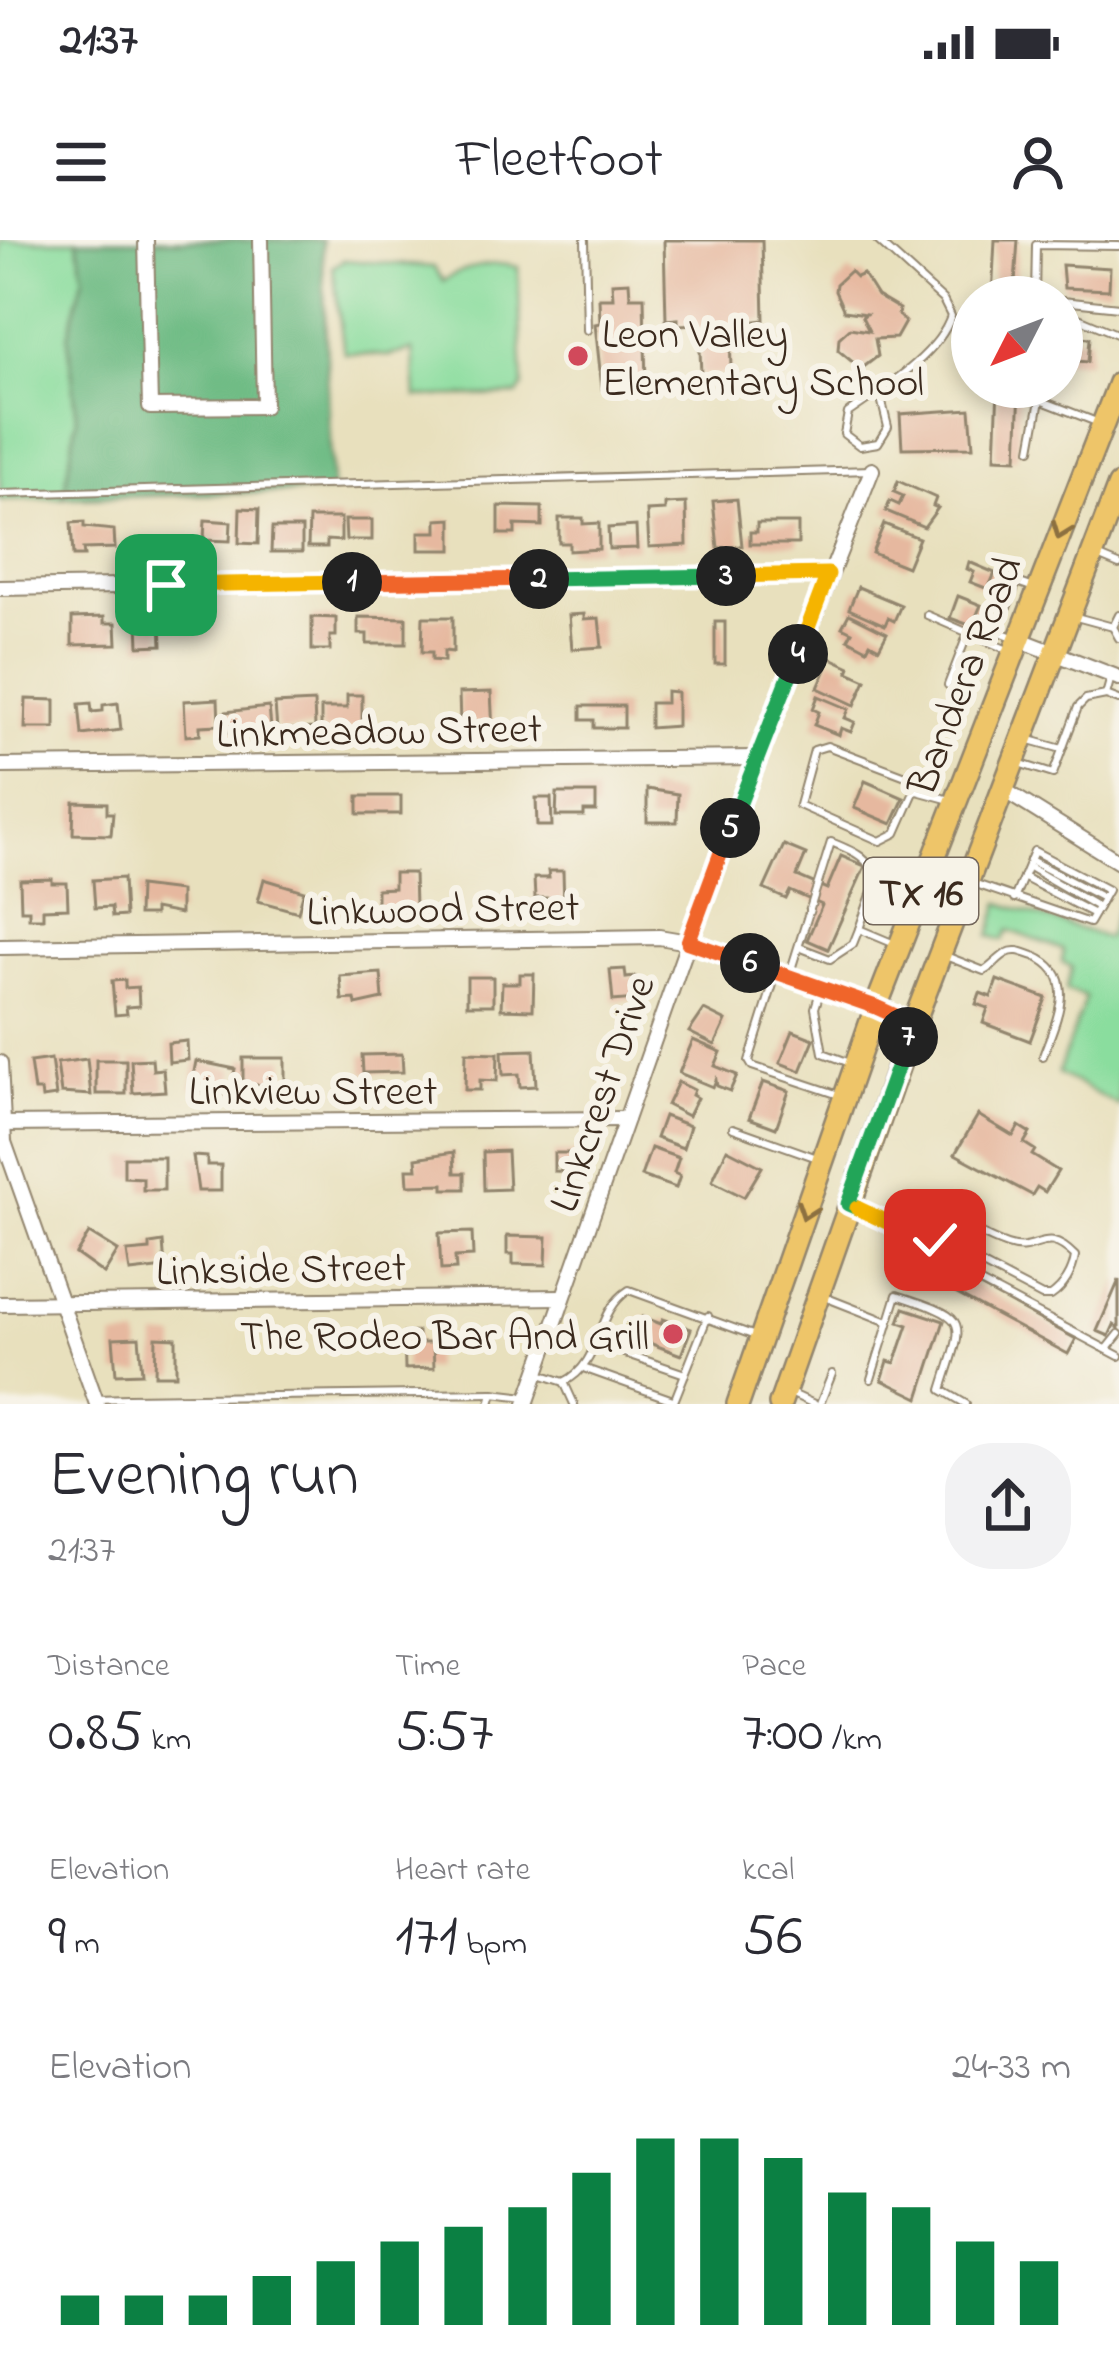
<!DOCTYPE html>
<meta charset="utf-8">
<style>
:root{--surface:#fff;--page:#f2f2f3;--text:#2b2b33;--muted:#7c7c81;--accent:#0b8043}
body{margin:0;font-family:"Indie Flower",sans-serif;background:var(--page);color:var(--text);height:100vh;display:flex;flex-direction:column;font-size:45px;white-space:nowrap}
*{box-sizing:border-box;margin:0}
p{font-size:39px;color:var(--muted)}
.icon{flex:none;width:66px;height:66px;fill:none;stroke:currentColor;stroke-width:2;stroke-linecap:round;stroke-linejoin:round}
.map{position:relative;height:1164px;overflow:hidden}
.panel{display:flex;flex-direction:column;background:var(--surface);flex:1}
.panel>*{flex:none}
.needle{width:78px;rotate:228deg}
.fabs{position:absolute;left:951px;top:36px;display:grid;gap:24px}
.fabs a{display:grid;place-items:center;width:132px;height:132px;border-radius:50%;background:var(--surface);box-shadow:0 6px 18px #0003;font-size:60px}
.pin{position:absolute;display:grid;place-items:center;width:102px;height:102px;color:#fff;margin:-51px;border-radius:24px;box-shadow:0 6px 18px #0006}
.km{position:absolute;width:60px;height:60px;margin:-30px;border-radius:50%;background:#222;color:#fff;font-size:33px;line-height:60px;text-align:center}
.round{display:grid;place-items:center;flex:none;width:126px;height:126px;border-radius:48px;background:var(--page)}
.head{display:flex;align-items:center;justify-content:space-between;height:204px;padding:0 48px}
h1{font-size:66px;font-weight:600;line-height:90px}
.figures{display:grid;grid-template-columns:repeat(3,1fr);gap:18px;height:204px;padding:12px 48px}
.figures div{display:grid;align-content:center}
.figures b{font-size:60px;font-weight:600}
.figures small{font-size:33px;font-weight:400}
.figures p{font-size:33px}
.chart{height:336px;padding:24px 48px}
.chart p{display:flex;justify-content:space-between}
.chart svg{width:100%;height:216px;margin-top:12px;stroke:var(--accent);stroke-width:6}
.status{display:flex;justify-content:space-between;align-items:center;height:84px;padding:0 60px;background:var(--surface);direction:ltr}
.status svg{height:33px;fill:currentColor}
header{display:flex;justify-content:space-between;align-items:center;height:156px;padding:0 48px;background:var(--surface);font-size:54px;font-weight:600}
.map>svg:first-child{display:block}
.green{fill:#8add9e;stroke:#62845e;stroke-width:3}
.forest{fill:#6fbc85;stroke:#557352;stroke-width:3}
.building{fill:#e6b89f}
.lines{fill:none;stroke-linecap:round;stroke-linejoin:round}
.service-casing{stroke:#92856e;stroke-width:10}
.minor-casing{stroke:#92856e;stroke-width:18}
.primary-casing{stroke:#92856e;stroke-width:26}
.service{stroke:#fff;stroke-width:6}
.minor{stroke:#fff;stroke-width:14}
.primary{stroke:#eec569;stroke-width:21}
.oneway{stroke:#8c7040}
.split-1-casing{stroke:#fff;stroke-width:24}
.split-2-casing{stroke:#fff;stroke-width:24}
.split-3-casing{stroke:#fff;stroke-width:24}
.split-4-casing{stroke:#fff;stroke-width:24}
.split-5-casing{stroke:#fff;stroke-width:24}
.split-6-casing{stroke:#fff;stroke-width:24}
.split-7-casing{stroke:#fff;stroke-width:24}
.split-8-casing{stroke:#fff;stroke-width:24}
.split-9-casing{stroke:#fff;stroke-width:24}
.split-1{stroke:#f5b400;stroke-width:15}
.split-2{stroke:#f0652b;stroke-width:15}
.split-3{stroke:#22a559;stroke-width:15}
.split-4{stroke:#f5b400;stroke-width:15}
.split-5{stroke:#22a559;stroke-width:15}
.split-6{stroke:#f0652b;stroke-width:15}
.split-7{stroke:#f0652b;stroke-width:15}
.split-8{stroke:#22a559;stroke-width:15}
.split-9{stroke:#f5b400;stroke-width:15}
.poi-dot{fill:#d1495b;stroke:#f7f3e8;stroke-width:4.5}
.labels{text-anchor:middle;stroke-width:12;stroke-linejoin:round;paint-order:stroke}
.shield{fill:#f7f3e8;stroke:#73665b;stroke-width:3}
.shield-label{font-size:39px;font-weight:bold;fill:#3b2a1e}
.poi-label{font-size:42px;fill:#3b2a1e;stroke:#f7f3e8;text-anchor:start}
.street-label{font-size:42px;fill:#3b2a1e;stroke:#f7f3e8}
</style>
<div class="status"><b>21:37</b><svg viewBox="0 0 49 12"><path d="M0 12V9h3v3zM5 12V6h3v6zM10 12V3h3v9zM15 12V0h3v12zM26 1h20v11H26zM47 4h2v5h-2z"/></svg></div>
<header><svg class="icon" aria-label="menu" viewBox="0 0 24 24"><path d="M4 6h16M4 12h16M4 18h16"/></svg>Fleetfoot<svg class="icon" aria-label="person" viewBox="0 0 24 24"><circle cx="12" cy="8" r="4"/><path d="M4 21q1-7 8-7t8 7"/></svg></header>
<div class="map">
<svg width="1119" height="1164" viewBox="0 0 1119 1164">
<rect width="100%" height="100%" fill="#f7f3e8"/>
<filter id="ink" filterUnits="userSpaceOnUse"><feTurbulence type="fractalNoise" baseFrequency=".00833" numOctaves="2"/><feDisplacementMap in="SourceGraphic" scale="24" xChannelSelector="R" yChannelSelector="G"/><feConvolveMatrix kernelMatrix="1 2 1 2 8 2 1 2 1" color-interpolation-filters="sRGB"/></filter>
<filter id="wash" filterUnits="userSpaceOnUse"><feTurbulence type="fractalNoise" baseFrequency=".004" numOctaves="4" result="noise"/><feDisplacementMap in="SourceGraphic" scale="48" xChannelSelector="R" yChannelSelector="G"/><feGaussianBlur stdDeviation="2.7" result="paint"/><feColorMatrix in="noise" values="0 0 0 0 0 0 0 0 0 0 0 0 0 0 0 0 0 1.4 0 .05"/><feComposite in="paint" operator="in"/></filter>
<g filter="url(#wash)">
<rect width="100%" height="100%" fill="#e8e0bd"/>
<g class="green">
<polygon points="0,0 77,0 84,36 68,96 77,178 63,258 0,260"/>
<path d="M343,20L433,27L443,41C463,27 495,20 518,27L523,147L518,155L416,157L413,110L388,116L344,113L333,27Z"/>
<polygon points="1119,661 1119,866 1058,833 1086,757 1066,750 1072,727 1062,722 1063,710 1009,690 1003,700 990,696 1000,663 1107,698"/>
</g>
<polygon class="forest" points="77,0 322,0 332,251 63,258 77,178 68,96 84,36"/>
<g id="blocks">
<g class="building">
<polygon points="664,0 762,0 764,80 730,84 731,134 701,135 699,84 678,85 678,79 666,80"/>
<polygon points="995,0 1018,0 1014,57 992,57"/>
<polygon points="1062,25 1110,28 1109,50 1064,48"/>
<polygon points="850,31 856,37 863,34 877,56 899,69 898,75 905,82 896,98 875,99 878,116 861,129 838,110 839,98 850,88 869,91 862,77 866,74 844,71 835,51 836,44"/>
<polygon points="629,42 630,57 644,57 646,147 602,149 595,84 600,83 599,58 613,58 612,43"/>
<polygon points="1062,96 1090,98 1088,122 1062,120"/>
<polygon points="998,147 1020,147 1017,219 995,218"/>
<polygon points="970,169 973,207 902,208 900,174"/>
<polygon points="898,241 936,258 933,266 938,268 924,287 886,271 890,261 899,265 903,256 894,252"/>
<polygon points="737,259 742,306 718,308 713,261"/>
<polygon points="686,263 687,305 649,307 647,271 665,270 665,264"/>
<polygon points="499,266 542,267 542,286 515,285 515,294 499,294"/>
<polygon points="240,268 259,269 258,304 239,303"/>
<polygon points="309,278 341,278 341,301 327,300 327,307 308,307"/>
<polygon points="559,278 583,278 583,284 599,283 599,309 569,311 569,303 559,303"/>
<polygon points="452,279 452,310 419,310 419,292 437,292 437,280"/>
<polygon points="205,280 231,282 230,301 204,300"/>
<polygon points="345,280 372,280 372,300 346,300"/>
<polygon points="84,282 84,287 114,290 115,308 83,309 84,316 73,316 71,283"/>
<polygon points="757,283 798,283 798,304 750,304 750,292 757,292"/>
<polygon points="884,284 919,298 907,327 872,313"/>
<polygon points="636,286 637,308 609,309 608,288"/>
<polygon points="272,288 302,288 302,312 271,312"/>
<polygon points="969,322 995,333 988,349 970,342 974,332 967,329"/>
<polygon points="858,347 901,365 894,381 888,378 885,385 849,369"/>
<polygon points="958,356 981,365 972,386 950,378"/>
<polygon points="584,374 584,379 599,378 602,407 572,409 569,375"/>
<polygon points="849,374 887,393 879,408 870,403 867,409 848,399 852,392 842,387"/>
<polygon points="104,377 104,383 116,383 117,404 72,405 72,378"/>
<polygon points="312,377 336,378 336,396 330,396 330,410 312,410"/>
<polygon points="358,377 406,378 406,404 367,404 367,394 358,394"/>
<polygon points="423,377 453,377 453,412 444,411 444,421 432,420 432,412 422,412"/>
<polygon points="161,381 162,405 139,406 138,382"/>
<rect x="715" y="382" width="10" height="42"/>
<polygon points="831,418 850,427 848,432 866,440 855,465 818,448"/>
<polygon points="666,451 677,452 677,486 650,488 650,463 666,463"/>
<polygon points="491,452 493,491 479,491 479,483 460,483 459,453"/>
<polygon points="347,455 362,455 362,488 321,491 321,468 347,468"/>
<polygon points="818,456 849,469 845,478 855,482 851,492 841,488 839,495 814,485 819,472 813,469"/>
<polygon points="26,459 55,460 55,488 25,488"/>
<polygon points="218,459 219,485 200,486 200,495 186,496 184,461"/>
<polygon points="314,462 315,488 277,490 275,464"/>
<polygon points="91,463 92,472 103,471 103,465 118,463 121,490 82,495 79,464"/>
<polygon points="581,466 624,466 624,488 594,488 594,480 581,480"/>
<polygon points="269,467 271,488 227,492 225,472"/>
<polygon points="865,541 904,558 892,584 854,568"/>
<polygon points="647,549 678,554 677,582 647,582"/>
<polygon points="557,553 596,553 596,571 584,571 584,576 556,576"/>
<rect x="358" y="556" width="43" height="18"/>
<polygon points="536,558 551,558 552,586 537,586"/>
<polygon points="74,562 107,563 107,573 113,573 111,595 73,594"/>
<polygon points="784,605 806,614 797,636 827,649 841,616 865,626 828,709 807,700 822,665 790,651 786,659 764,649"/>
<polygon points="548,631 563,631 564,667 550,667 549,658 535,658 534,638 549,638"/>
<polygon points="394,633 414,633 415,667 377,669 377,649 394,648"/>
<polygon points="123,638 125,676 112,677 111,667 95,668 93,640"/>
<polygon points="52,639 52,643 67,643 68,668 43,669 43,678 29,678 29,670 21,670 20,640"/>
<polygon points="264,639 304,651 298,672 258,661"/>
<polygon points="139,646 180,651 180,674 154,669 154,675 138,675"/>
<polygon points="625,729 626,738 635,737 637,759 613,761 610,730"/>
<polygon points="381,733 383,759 356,765 355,759 342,760 340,736"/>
<polygon points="520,734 534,734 533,770 501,769 502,743 520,743"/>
<rect x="467" y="737" width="26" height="28"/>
<polygon points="125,740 125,748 138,747 139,766 126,767 127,774 115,775 112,741"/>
<polygon points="997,740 1046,758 1030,801 983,783 988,768 976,764 980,753 991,757"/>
<polygon points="704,770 726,781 715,805 689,792"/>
<polygon points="793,791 814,799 801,831 780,823"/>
<polygon points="693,800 721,812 715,826 737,835 730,851 717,846 716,840 713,847 679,833"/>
<polygon points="187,801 188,820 169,822 168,803"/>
<polygon points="534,810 536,846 520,847 519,834 503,835 502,811"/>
<polygon points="466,812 498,813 497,841 480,840 480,850 465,850"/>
<polygon points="402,814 403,832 363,833 362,815"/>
<rect x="243" y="818" width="42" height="27"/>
<polygon points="51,819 56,856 42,858 41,851 34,851 30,822"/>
<polygon points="87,819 91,855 61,853 57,823"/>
<polygon points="152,819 153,830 163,829 165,851 133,853 131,820"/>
<rect x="96" y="820" width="30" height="34"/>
<polygon points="196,821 235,829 229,856 191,848"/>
<polygon points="678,842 694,850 692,855 697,858 688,876 667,865"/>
<polygon points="763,842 789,851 776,888 749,878"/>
<polygon points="978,875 1013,896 1019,886 1030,893 1024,903 1035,910 1032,915 1058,931 1045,952 1037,947 1032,955 955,914"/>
<polygon points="664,876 690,886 683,908 656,898"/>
<polygon points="651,908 679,918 674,933 680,936 676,948 641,936"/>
<polygon points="727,909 762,927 744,957 712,941"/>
<polygon points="507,911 509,949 484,950 483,912"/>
<polygon points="454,912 455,933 465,933 465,949 444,949 444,944 408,945 407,929 417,929 416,918"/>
<polygon points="554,913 577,913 577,932 554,931"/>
<polygon points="193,916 207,917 207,925 221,925 221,951 198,951"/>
<polygon points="124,917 164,917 164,950 143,950 143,938 124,937"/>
<polygon points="472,992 473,1016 455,1017 456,1029 441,1030 439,993"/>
<polygon points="89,993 118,1011 104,1034 76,1014"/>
<polygon points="507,996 547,997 546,1025 513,1024 513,1014 507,1014"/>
<polygon points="163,1002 165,1028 130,1032 127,1012 150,1010 150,1004"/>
<polygon points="941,1026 1076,1099 1068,1114 933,1041 932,1036"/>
<polygon points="1119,1040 1119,1088 1114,1085 1109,1096 1097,1091"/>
<polygon points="904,1068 944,1081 919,1158 882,1140 888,1121 895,1123 908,1085 899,1082"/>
<polygon points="643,1077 661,1084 663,1079 691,1089 681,1115 636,1098"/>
<polygon points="418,1092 418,1103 433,1103 434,1128 405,1129 404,1093"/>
<polygon points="139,1097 142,1133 116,1134 113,1098"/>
<polygon points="156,1097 176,1098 176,1135 155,1135"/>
</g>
</g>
</g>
<g filter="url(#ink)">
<use href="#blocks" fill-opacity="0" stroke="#92856e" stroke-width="3"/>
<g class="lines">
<g class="service-casing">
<g id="service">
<polyline points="585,0 587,90"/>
<path d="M877,0L943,60L951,76C939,115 881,150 848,173L844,194L860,206L878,203L888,187L880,154"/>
<polyline points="1035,57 1036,5 1119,6"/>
<polyline points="1062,61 1119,67"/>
<polyline points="1062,71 1119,95"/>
<polyline points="1031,209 1040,160 1099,183"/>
<polyline points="0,254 872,230"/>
<polyline points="1095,315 1119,325"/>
<polyline points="927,375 1010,411"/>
<polyline points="1119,375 1113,387 1119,398"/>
<polyline points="1076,377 1113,387"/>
<polyline points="1015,398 998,391 1017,342 1034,348"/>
<polyline points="1111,437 1106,455 1119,460"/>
<polyline points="948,445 968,393"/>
<polyline points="1026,499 1062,509"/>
<polygon points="827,506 919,541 896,593 880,601 799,565 814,510"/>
<polyline points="1018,523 1053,534 1078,467 1086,459 1106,455"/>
<polyline points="917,551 954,561"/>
<polyline points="1030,620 1103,658"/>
<polyline points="1029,627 1098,667"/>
<polyline points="1023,637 1094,674"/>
<polyline points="970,642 1089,683 1108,650 1034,611 1014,659"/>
<polyline points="897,705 859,689 874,646 878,642 916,653"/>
<polyline points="799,707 830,719 853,704 859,689"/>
<path d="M943,715L984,731C993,726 998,718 1007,713C1016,708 1024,713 1034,716C1080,735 1056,780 1043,816"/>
<polyline points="776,735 749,821 752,826 842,856"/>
<path d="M789,736L831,602C856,612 869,617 878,642"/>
<polyline points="820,752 815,768 823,813 853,824"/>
<polyline points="733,888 820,919"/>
<polyline points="857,968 908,992 937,1020 1119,1116"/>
<path d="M898,986L914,960H921C949,975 978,995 1007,1005C1039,1016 1043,984 1075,1016C1073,1032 1064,1047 1051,1056H1042L935,1000L927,998L920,1002"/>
<polyline points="822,1056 888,1082"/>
<polyline points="598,1104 685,1134"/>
<polyline points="1107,1109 1119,1094"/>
<polyline points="586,1129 673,1160"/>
<polyline points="540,1134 564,1142 574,1164"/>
<path d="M871,1139L897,1055C973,1080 964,1078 942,1150L966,1164"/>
<path d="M564,1142C604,1122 594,1072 629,1050L758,1097"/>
<polyline points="788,1152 814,1164"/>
<polyline points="128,1158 493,1153"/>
<polyline points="96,1159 128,1158 130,1164"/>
<polyline points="490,1164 493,1153 526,1157"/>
<polyline points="673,1164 708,1076"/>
<polyline points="820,1164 832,1134"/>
</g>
</g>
<g class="minor-casing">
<g id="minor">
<polyline points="146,0 150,167 264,166 261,0"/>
<polyline points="0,348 828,334"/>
<polyline points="1018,399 1119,438"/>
<polyline points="0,526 758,518"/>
<polyline points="1002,549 1119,622"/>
<polyline points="0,707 659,697 688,702 876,767 913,785"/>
<polyline points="0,823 4,902 97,1164"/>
<polyline points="0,884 626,879"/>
<polyline points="0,1064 563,1057"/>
<polyline points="526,1164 713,632 872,230"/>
</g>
</g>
<g class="primary-casing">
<g id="primary">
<polyline points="738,1164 876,767 1119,143"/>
<polyline points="780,1164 913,785 1119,245"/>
</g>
</g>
<use href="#service" class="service"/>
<use href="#minor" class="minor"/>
<use href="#primary" class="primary"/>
</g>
<defs><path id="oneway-chevron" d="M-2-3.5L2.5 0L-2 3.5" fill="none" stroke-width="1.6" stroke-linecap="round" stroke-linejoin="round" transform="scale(3)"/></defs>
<g class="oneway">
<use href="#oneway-chevron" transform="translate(1061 291) rotate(111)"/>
<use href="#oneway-chevron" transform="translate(806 971) rotate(109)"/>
</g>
</g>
<g class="lines" filter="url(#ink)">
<g class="split-1-casing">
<polyline id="split-1" points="166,345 352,342"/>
</g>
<g class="split-2-casing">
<polyline id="split-2" points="352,342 539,339"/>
</g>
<g class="split-3-casing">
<polyline id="split-3" points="539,339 726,336"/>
</g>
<g class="split-4-casing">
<polyline id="split-4" points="726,336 828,334 798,414"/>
</g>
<g class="split-5-casing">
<polyline id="split-5" points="730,588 798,414"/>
</g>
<g class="split-6-casing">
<polyline id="split-6" points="730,588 688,702 750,723"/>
</g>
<g class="split-7-casing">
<polyline id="split-7" points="750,723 876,767 913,784 908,797"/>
</g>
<g class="split-8-casing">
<polyline id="split-8" points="857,968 848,964 908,797"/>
</g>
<g class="split-9-casing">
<polyline id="split-9" points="857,968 908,992 920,1002 927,998 935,1000"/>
</g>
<use href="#split-1" class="split-1"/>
<use href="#split-2" class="split-2"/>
<use href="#split-3" class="split-3"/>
<use href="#split-4" class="split-4"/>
<use href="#split-5" class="split-5"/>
<use href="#split-6" class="split-6"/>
<use href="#split-7" class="split-7"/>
<use href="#split-8" class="split-8"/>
<use href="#split-9" class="split-9"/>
</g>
<g class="poi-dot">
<circle cx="578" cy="116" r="12"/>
<circle cx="673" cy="1094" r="12"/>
</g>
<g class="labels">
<rect class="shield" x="864" y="618" width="114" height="66" rx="9"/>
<g class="shield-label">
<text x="921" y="665">TX 16</text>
</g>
<g class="poi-label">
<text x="602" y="107">Leon Valley<tspan x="602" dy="48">Elementary School</tspan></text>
<text x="649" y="1109" text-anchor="end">The Rodeo Bar And Grill</text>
</g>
<g class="street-label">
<text transform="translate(963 435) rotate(-69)" y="15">Bandera Road</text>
<text transform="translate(379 489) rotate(-1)" y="15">Linkmeadow Street</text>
<text transform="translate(443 667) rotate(-1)" y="15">Linkwood Street</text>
<text x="313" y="864">Linkview Street</text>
<text transform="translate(600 853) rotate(-71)" y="15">Linkcrest Drive</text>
<text transform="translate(281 1027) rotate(-1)" y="15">Linkside Street</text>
</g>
</g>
</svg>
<div class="fabs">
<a><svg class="needle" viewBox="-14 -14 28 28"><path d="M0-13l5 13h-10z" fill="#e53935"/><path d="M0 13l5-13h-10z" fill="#7c7c81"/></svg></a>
</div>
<div class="pin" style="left:166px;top:345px;background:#1e9e55"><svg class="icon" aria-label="arrive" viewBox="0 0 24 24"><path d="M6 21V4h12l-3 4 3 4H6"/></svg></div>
<div class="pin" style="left:935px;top:1000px;background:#d93025"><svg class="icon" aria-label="check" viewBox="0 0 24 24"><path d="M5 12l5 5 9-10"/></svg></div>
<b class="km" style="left:352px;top:342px">1</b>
<b class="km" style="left:539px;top:339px">2</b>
<b class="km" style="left:726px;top:336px">3</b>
<b class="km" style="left:798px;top:414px">4</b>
<b class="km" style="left:730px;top:588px">5</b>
<b class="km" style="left:750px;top:723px">6</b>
<b class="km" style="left:908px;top:797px">7</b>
</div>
<section class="panel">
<div class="head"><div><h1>Evening run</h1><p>21:37</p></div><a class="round"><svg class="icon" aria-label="share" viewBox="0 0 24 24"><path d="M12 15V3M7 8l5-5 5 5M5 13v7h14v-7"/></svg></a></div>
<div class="figures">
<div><p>Distance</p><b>0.85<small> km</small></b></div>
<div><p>Time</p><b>5:57</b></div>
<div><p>Pace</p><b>7:00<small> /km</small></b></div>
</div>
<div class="figures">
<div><p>Elevation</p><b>9<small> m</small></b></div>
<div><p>Heart rate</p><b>171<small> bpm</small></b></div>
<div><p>kcal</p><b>56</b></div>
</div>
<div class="chart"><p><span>Elevation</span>24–33 m</p>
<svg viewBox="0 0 160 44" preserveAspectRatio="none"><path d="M5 44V38M15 44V38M25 44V38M35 44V34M45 44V31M55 44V27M65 44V24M75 44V20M85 44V13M95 44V6M105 44V6M115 44V10M125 44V17M135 44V20M145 44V27M155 44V31"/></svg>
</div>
</section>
